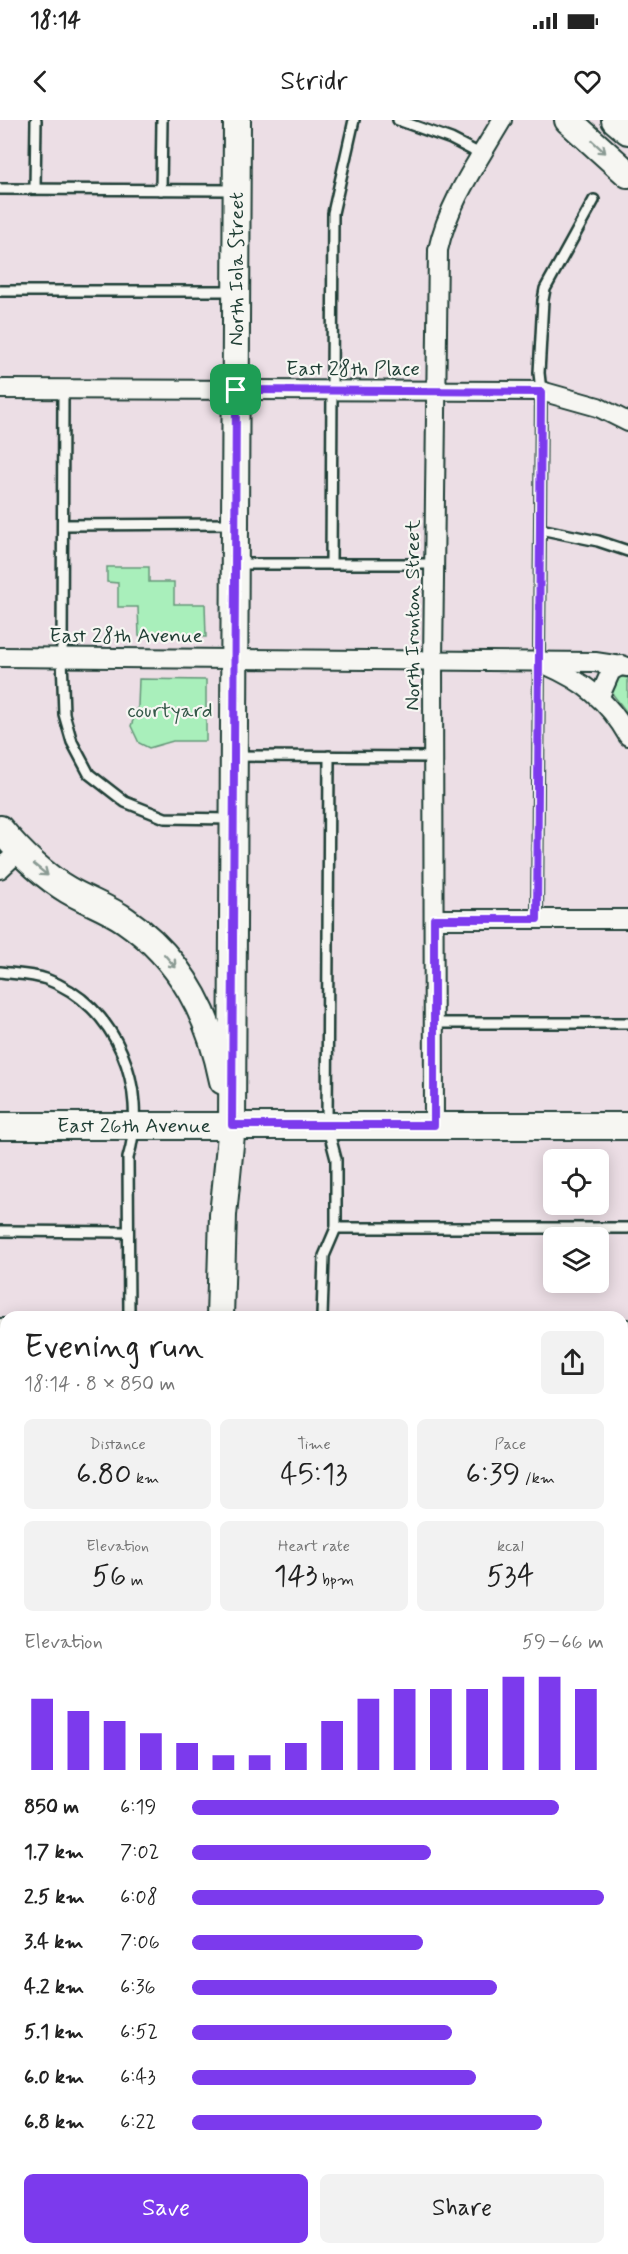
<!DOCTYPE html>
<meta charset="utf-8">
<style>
:root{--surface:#fff;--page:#f2f2f2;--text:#222;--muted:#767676;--accent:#7c3aed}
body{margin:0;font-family:Mynerve,sans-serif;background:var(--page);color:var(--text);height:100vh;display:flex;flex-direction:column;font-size:22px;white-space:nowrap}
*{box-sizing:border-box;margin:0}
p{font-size:20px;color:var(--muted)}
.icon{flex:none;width:33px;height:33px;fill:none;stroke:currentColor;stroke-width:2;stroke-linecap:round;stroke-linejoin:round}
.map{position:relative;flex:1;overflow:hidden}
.details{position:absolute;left:0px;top:1191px;width:628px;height:944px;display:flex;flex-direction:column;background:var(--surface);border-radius:18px 18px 0 0;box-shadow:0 3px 15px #0003}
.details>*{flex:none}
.tools{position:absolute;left:543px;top:1029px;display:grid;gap:12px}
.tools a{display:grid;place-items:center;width:66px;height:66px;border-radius:9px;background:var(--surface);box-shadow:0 3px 15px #0003;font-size:30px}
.pin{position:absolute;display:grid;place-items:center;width:51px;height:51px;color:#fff;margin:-26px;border-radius:12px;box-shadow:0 3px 9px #0006}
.round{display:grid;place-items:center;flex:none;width:63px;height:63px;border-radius:9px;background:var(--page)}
.overview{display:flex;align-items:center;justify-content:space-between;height:102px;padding:0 24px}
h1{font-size:33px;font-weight:600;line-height:45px}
.stats{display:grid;grid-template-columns:repeat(3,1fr);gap:9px;height:102px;padding:6px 24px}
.stats div{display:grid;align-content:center;border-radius:9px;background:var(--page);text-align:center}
.stats b{font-size:30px;font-weight:600}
.stats small{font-size:16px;font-weight:400}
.stats p{font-size:16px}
.chart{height:168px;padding:12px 24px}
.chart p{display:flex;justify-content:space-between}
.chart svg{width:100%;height:108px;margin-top:6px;stroke:var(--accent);stroke-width:6}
.cta{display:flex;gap:12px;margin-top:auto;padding:12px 24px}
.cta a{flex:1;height:69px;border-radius:9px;background:var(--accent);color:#fff;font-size:24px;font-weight:600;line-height:69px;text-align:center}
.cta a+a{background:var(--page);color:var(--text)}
ul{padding:0 24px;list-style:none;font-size:20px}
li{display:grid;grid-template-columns:96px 72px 1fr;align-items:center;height:45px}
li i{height:15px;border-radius:8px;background:var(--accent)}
.status{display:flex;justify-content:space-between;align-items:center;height:42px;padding:0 30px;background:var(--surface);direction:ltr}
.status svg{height:16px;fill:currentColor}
header{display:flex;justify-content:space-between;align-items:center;height:78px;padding:0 24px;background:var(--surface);font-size:27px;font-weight:600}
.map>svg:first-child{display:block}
.built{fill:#e5cddc}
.green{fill:#a9efbb;stroke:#649678;stroke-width:1.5}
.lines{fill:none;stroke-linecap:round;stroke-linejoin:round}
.stream{stroke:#5f9b9c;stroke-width:4.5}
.lane-casing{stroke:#1f3d34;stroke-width:14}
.street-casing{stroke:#1f3d34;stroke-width:22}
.secondary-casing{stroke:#1f3d34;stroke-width:30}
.path{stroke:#1f3d34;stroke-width:3;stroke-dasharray:4.5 4.5;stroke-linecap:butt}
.lane{stroke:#f6f6f2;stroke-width:9}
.street{stroke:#f6f6f2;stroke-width:18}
.secondary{stroke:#f6f6f2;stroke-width:26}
.oneway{stroke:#8a9a93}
.route-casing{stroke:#fff;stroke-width:12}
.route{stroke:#7c3aed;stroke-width:8}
.labels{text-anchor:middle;stroke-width:4.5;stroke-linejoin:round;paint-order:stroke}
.street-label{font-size:21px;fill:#1f3d34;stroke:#f6f6f2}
.park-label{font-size:21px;fill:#345848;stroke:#f6f6f2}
</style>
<div class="status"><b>18:14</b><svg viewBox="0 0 49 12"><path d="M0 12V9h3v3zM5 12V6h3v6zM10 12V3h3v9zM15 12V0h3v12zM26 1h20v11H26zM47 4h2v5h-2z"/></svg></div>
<header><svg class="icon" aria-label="back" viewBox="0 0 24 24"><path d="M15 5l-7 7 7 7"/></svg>Stridr<svg class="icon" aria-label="heart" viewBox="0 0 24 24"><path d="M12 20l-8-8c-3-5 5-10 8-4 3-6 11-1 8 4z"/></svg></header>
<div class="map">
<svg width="628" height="2134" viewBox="0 0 628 2134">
<rect width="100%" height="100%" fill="#ecdee5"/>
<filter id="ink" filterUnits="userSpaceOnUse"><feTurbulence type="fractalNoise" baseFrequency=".0167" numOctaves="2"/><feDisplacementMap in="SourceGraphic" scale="12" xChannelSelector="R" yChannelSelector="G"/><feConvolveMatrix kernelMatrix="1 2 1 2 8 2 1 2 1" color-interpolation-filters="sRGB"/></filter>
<g filter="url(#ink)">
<rect class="built" x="0" y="1281" width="6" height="216"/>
<g class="green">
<polygon points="107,447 149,447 149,462 174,462 174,484 205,484 206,517 139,516 138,487 118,487 118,463 107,462"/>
<polygon points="618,556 628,558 628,594 611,572"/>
<polygon points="139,559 206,560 206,621 173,621 149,628 139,623 131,606 138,586"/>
<rect x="0" y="1246" width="6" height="40"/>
<rect x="0" y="1291" width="6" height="41"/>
<rect x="0" y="1526" width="6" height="477"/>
</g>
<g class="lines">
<g class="stream">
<polyline points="0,1258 6,1258"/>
<polyline points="622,1266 628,1266"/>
</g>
<g class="lane-casing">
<g id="lane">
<polyline points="398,0 451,19 482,35"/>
<polyline points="0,69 234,70"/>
<polyline points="35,69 36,0"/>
<polyline points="161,70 162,0"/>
<polyline points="0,171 233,171"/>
<polyline points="63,270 62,537 64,594 72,622 89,654 125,682 165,698 231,699"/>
<polyline points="63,405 235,404"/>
<polyline points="540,409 598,421 628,431"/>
<polyline points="236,444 434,444"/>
<polyline points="331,444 333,93 354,0"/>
<polyline points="235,636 434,637"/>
<polyline points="537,799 541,271 539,253 543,180 545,169 594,80"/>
<path d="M0,852C14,854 32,854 46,859C117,885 149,968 128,1038L129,1197"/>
<polyline points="434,903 628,903"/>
<polyline points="336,1108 628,1108"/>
<polyline points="0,1111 128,1112"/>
<polyline points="322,1197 324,1136 336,1108 336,1039 327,1005 329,636"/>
<polyline points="340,2128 340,2134"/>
<polyline points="99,2134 99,2128"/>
<polyline points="586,2134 586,2128"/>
</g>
</g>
<g class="street-casing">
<g id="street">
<polyline points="0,269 541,271 598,287 628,302"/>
<polyline points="0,537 595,542 628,547"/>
<path d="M546,545C583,561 608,580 628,616"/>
<polyline points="600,576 611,551 622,545"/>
<polyline points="0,749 19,731"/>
<polyline points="434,799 628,799"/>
<path d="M434,1005L433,540L438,130C448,83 478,41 502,0"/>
<polyline points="0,1208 6,1208"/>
<polyline points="622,1209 628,1209"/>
<polyline points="464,2134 464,2128"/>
</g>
</g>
<g class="secondary-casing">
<g id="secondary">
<polyline points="568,0 628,54"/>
<polyline points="615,0 628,11"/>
<path d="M0,709C20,733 41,754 68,770C87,781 108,788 125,800C182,839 210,896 223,961"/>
<polyline points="0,1006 628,1006"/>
<polyline points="220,1197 223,1095 232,1005 237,0"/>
<polyline points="622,1513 628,1513"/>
<polyline points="0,1514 6,1514"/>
<polyline points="0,2003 6,2003"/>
<polyline points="622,2003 628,2003"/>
<polyline points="220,2128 220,2134"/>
</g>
</g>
<g class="path">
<polyline points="622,1239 628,1239"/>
<polyline points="0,1242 6,1242"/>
</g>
<use href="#lane" class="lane"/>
<use href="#street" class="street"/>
<use href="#secondary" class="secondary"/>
</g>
<defs><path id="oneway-shaft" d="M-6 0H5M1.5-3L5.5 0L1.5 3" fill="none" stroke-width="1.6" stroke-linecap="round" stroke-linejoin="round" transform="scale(1.5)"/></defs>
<g class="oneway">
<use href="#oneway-shaft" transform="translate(599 27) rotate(42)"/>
<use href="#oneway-shaft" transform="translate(41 750) rotate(39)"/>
<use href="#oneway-shaft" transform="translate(170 841) rotate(49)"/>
</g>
</g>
<g class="lines" filter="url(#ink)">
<g class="route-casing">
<polygon id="route" points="236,270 541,272 537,799 434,799 434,1005 232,1005"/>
</g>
<use href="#route" class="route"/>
</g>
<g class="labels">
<g class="street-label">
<text transform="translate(236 149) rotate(-90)" y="7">North Iola Street</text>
<text x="353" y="255">East 28th Place</text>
<text transform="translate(412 495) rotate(-90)" y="7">North Ironton Street</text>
<text x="126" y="522">East 28th Avenue</text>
<text x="134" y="1012">East 26th Avenue</text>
</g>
<g class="park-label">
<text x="170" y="597">courtyard</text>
</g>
</g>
</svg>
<div class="tools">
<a><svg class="icon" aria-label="locate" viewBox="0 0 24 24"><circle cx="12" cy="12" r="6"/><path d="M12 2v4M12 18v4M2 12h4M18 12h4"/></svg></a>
<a><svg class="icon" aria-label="layers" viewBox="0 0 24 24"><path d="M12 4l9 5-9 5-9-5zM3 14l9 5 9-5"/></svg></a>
</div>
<div class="pin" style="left:236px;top:270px;background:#1e9e55"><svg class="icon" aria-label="arrive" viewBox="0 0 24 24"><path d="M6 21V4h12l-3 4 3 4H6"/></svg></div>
<section class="details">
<div class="overview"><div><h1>Evening run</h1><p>18:14 · 8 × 850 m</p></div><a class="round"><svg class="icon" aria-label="share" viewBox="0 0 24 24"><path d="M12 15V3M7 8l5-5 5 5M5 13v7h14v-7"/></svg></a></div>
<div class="stats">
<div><p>Distance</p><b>6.80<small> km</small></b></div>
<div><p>Time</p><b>45:13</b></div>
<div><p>Pace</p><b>6:39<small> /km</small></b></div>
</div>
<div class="stats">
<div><p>Elevation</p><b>56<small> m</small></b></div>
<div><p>Heart rate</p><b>143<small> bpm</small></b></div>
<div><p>kcal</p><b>534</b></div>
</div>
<div class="chart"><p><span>Elevation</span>59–66 m</p>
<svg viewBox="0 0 160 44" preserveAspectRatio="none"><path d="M5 44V15M15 44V20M25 44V24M35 44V29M45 44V33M55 44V38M65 44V38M75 44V33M85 44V24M95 44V15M105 44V11M115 44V11M125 44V11M135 44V6M145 44V6M155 44V11"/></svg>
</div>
<ul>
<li><b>850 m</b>6:19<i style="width:89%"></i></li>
<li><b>1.7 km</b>7:02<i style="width:58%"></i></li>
<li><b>2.5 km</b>6:08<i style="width:100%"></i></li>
<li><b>3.4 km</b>7:06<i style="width:56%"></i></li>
<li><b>4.2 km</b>6:36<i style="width:74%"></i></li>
<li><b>5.1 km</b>6:52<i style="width:63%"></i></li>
<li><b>6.0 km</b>6:43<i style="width:69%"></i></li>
<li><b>6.8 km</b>6:22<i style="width:85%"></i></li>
</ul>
<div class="cta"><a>Save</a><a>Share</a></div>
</section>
</div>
